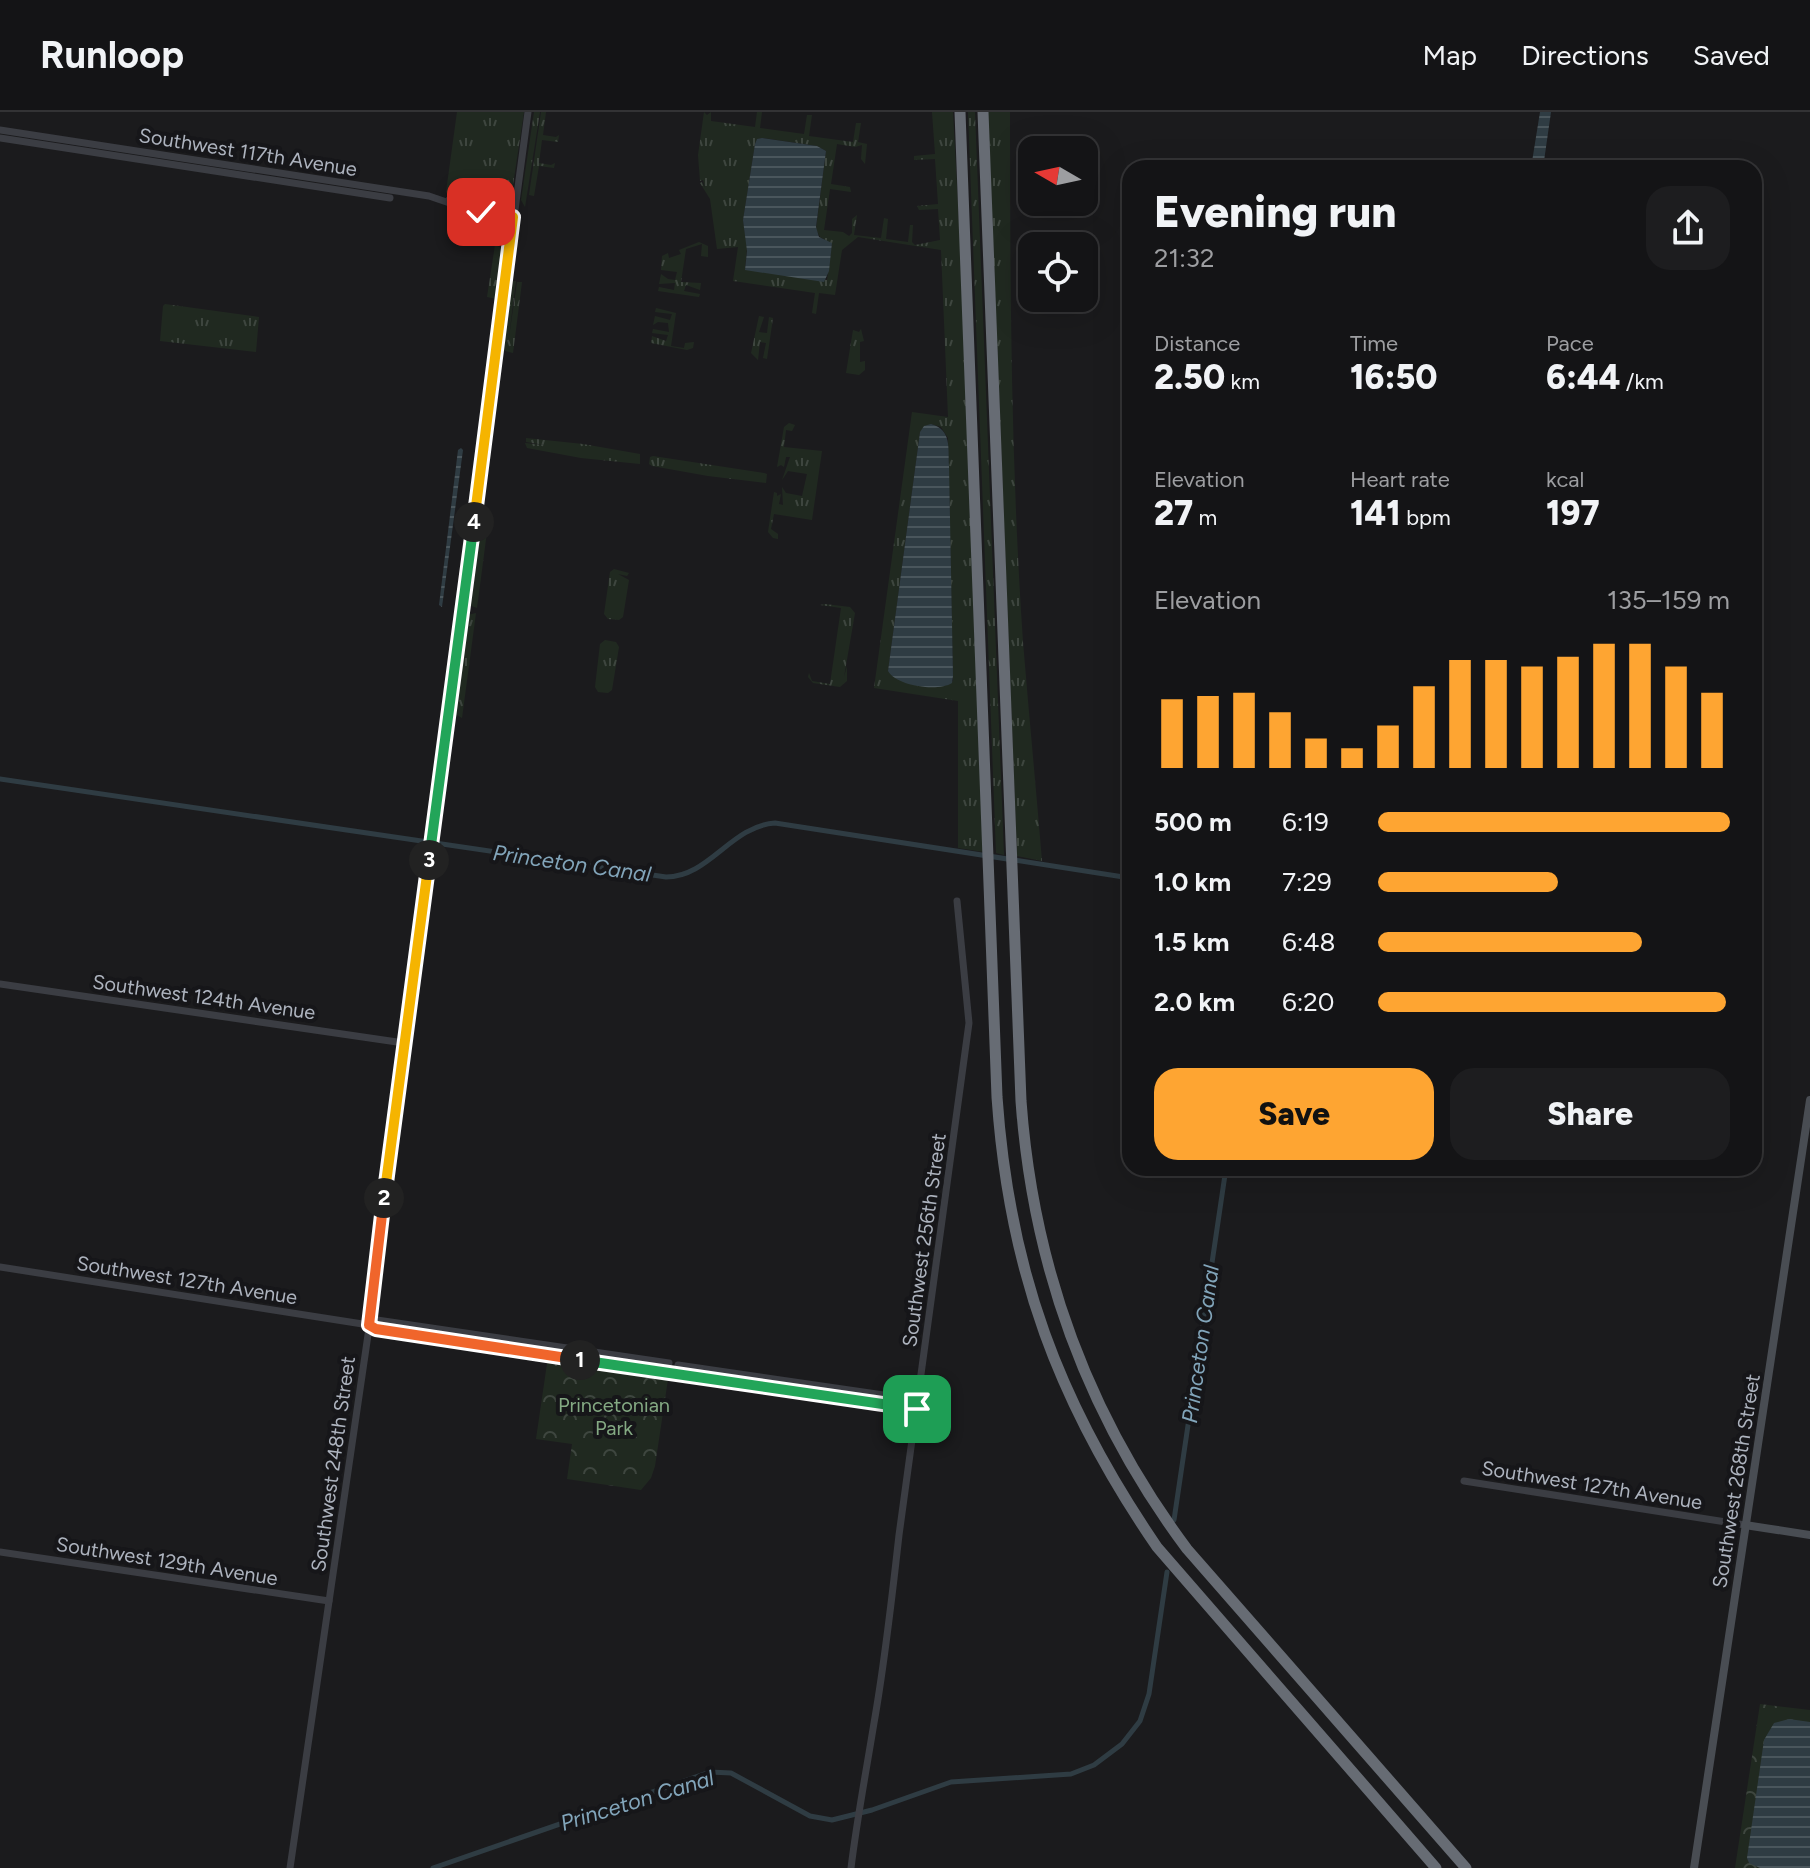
<!DOCTYPE html>
<meta charset="utf-8">
<style>
:root{--surface:#141416;--page:#1d1d1f;--text:#f1f3f6;--muted:#9d9ea1;--line:#333335;--accent:#fea532}
body{margin:0;font-family:Figtree,sans-serif;background:var(--page);color:var(--text);height:100vh;display:flex;flex-direction:column;font-size:30px;white-space:nowrap}
*{box-sizing:border-box;margin:0}
p{font-size:26px;color:var(--muted)}
.icon{flex:none;width:44px;height:44px;fill:none;stroke:currentColor;stroke-width:2;stroke-linecap:round;stroke-linejoin:round}
.map{position:relative;flex:1;overflow:hidden}
.side{position:absolute;left:1122px;top:48px;width:640px;height:1016px;display:flex;flex-direction:column;background:var(--surface);border-radius:24px;box-shadow:0 8px 32px #0002,0 0 0 2px var(--line)}
.side>*{flex:none}
.needle{width:52px;rotate:279deg}
.tools{position:absolute;left:1018px;top:24px;display:grid;gap:16px}
.tools a{display:grid;place-items:center;width:80px;height:80px;border-radius:16px;background:var(--surface);box-shadow:0 8px 32px #0002,0 0 0 2px var(--line);font-size:40px}
.pin{position:absolute;display:grid;place-items:center;width:68px;height:68px;color:#fff;margin:-34px;border-radius:16px;box-shadow:0 4px 12px #0006}
.km{position:absolute;width:40px;height:40px;margin:-20px;border-radius:50%;background:#222;color:#fff;font-size:22px;line-height:40px;text-align:center}
.round{display:grid;place-items:center;flex:none;width:84px;height:84px;border-radius:24px;background:var(--page)}
.headline{display:flex;align-items:center;justify-content:space-between;height:136px;padding:0 32px}
h1{font-size:44px;font-weight:800;line-height:60px}
.figures{display:grid;grid-template-columns:repeat(3,1fr);gap:12px;height:136px;padding:8px 32px}
.figures div{display:grid;align-content:center}
.figures b{font-size:34px;font-weight:800}
.figures small{font-size:22px;font-weight:400}
.figures p{font-size:22px}
.chart{height:224px;padding:16px 32px}
.chart p{display:flex;justify-content:space-between}
.chart svg{width:100%;height:144px;margin-top:8px;stroke:var(--accent);stroke-width:6}
.primary-button{display:flex;gap:16px;margin-top:auto;padding:16px 32px}
.primary-button a{flex:1;height:92px;border-radius:24px;background:var(--accent);color:#111;font-size:32px;font-weight:800;line-height:92px;text-align:center}
.primary-button a+a{background:var(--page);color:var(--text)}
ul{padding:0 32px;list-style:none;font-size:26px}
li{display:grid;grid-template-columns:128px 96px 1fr;align-items:center;height:60px}
li i{height:20px;border-radius:10px;background:var(--accent)}
header{display:flex;align-items:center;gap:48px;box-sizing:border-box;height:112px;padding:0 40px;background:var(--surface);border-bottom:2px solid var(--line)}
header strong{font-size:38px}
nav{display:flex;gap:44px;margin-inline-start:auto;font-size:28px}
.map>svg:first-child{display:block}
.grass{fill:url(#grass-tufts);fill-rule:evenodd}
.park{fill:url(#park-crowns)}
.water{fill:url(#water-rules)}
.lines{fill:none;stroke-linecap:round;stroke-linejoin:round}
.canal{stroke:#2f3c43;stroke-width:5}
.tertiary{stroke:#3b3d43;stroke-width:7}
.secondary{stroke:#494d53;stroke-width:8}
.motorway{stroke:#676c74;stroke-width:11}
.split-1-casing{stroke:#fff;stroke-width:16}
.split-2-casing{stroke:#fff;stroke-width:16}
.split-3-casing{stroke:#fff;stroke-width:16}
.split-4-casing{stroke:#fff;stroke-width:16}
.split-5-casing{stroke:#fff;stroke-width:16}
.split-1{stroke:#22a559;stroke-width:10}
.split-2{stroke:#f0652b;stroke-width:10}
.split-3{stroke:#f5b400;stroke-width:10}
.split-4{stroke:#22a559;stroke-width:10}
.split-5{stroke:#f5b400;stroke-width:10}
.labels{text-anchor:middle;stroke-width:8;stroke-linejoin:round;paint-order:stroke}
.street-label{font-size:20px;fill:#adb3be;stroke:#161619}
.park-label{font-size:20px;fill:#84a983;stroke:#161619}
.water-label{font-size:22px;font-style:italic;fill:#82a5ba;stroke:#161619}
</style>
<header>
<strong>Runloop</strong>
<nav><a>Map</a><a>Directions</a><a>Saved</a></nav>
</header>
<div class="map">
<svg width="1810" height="1756" viewBox="0 0 1810 1756">
<defs>
<pattern id="grass-tufts" width="24" height="20" patternUnits="userSpaceOnUse" patternTransform="scale(2)"><rect width="24" height="20" fill="#202920"/><path d="M3 7l-1-3M5 7V3M7 7l1-3M15 17l-1-3M17 17v-4M19 17l1-3" fill="none" stroke="#3e463f"/></pattern>
<pattern id="park-crowns" width="20" height="18" patternUnits="userSpaceOnUse" patternTransform="scale(2)"><rect width="20" height="18" fill="#202920"/><path d="M2 6a3 3 0 1 1 6 0M12 15a3 3 0 1 1 6 0" fill="none" stroke="#3e463f"/></pattern>
<pattern id="water-rules" width="6" height="5" patternUnits="userSpaceOnUse" patternTransform="scale(2)"><rect width="6" height="5" fill="#2f3c43"/><path d="M0 2.5h6" fill="none" stroke="#4a565c"/></pattern>
</defs>
<rect width="100%" height="100%" fill="#1b1b1d"/>
<g class="grass">
<polygon points="457,0 524,0 511,86 506,91 448,83 446,80"/>
<polygon points="534,0 540,0 525,95 521,88"/>
<polygon points="541,0 546,0 543,23 556,25 559,23 558,30 542,28 539,51 551,53 555,51 554,56 539,54 534,84 529,83"/>
<path d="M704,0L707,3L711,0V9L755,15L757,0H762L760,16L804,22L807,3H812L809,24L853,30L856,11H861L858,30L867,32L865,52L861,47L862,33L855,35L837,32L831,72L850,75L851,80L830,77L824,118L843,120L849,124L852,121V107L857,103L854,123L881,126L884,106L888,107L886,127L908,130L910,113H913L912,130L915,133L940,128L938,97L919,98L917,94L938,92L935,47L914,48V44L935,42L932,0H953L961,148L984,740L958,736V589L874,576L912,300L948,305L941,138L858,125L842,138L835,183L819,181L816,202L812,201L815,181L733,169L738,135L717,137L710,87L700,71L702,70L705,76L703,68L700,69L698,43ZM764,26L817,34L826,39L816,117L820,125L832,132L827,168L745,157L747,136L743,108L755,32L757,27ZM931,312L941,315L948,326L953,564V569C933,580 905,574 888,559L920,320Z"/>
<polygon points="968,0 975,0 1004,743 996,741"/>
<path d="M988,0H1010C1010,176 1011,354 1023,530C1029,603 1036,676 1042,749L1017,744Z"/>
<polygon points="699,130 708,134 708,145 701,144 702,132 686,137 681,170 701,171 700,178 686,173 684,179 700,182 699,185 658,179 659,175 674,178 675,171 659,172 661,162 668,167 675,168 677,160 661,158 662,144 668,141 669,146 681,142 679,138"/>
<polygon points="495,133 501,136 503,140 497,187 487,185"/>
<polygon points="513,169 516,169 508,232 517,170 522,170 513,241 502,238"/>
<polygon points="165,192 259,205 256,240 160,229 163,194"/>
<polygon points="656,196 676,201 671,234 684,236 685,231 694,230 693,236 687,238 651,231 652,224 666,229 668,223 652,221 653,217 669,220 668,211 658,210 653,213 655,204 670,208 672,202 655,200"/>
<polygon points="759,204 764,205 759,220 767,221 769,205 773,206 767,247 763,246 766,231 760,230 758,248 751,241"/>
<polygon points="861,217 864,229 860,230 860,250 865,249 865,258 859,263 846,261 853,218 859,220"/>
<polygon points="789,311 795,313 792,319 786,318 784,335 822,339 812,408 774,402 771,417 778,422 778,427 773,426 768,420 774,380 777,381 777,384 781,382 779,392 783,393 782,375 786,381 802,384 807,362 788,359 782,368 790,345 786,345 784,355 781,353 777,355 784,315"/>
<polygon points="526,326 583,332 640,342 640,352 581,346 527,336 525,331 545,333 526,330"/>
<polygon points="653,344 764,361 767,362 766,371 708,364 652,354 649,352 650,345"/>
<polygon points="476,412 488,412 477,496 469,493 467,485"/>
<polygon points="614,457 629,461 627,464 618,462 629,468 623,505 619,508 608,507 604,502 610,460"/>
<polygon points="825,492 850,495 855,501 844,565 847,554 847,569 840,575 813,571 808,565 809,561 812,569 830,572 841,496 820,493"/>
<polygon points="476,501 462,606 457,603 454,606 452,597 463,510 468,503"/>
<polygon points="605,528 616,530 619,535 612,578 608,581 598,580 595,575 600,532"/>
</g>
<g class="park">
<polygon points="548,1245 664,1263 668,1267 655,1354 651,1366 641,1378 567,1367 572,1332 536,1327"/>
<polygon points="1760,1592 1810,1598 1810,1756 1735,1756"/>
</g>
<g class="water">
<polygon points="1540,0 1551,0 1543,56 1531,56"/>
<polygon points="762,26 817,34 826,39 816,115 819,125 832,131 829,159 824,170 745,158 747,139 743,108 755,32 757,27"/>
<path d="M931,312C952,318 948,336 949,354L953,564L952,571C938,580 896,574 888,559L920,320L924,314Z"/>
<polygon points="461,336 463,338 442,495 439,493 458,338"/>
<polygon points="1789,1607 1810,1610 1810,1756 1760,1756 1749,1751 1747,1746 1764,1628 1774,1611"/>
</g>
<g class="lines">
<g class="canal">
<path d="M0,667L666,765C709,765 731,714 775,711L1130,766"/>
<polyline points="1174,1408 1226,1056"/>
<polyline points="433,1756 710,1660 731,1661 810,1704 832,1708 872,1698 951,1670 1071,1662 1094,1653 1122,1632 1140,1609 1149,1582 1167,1460"/>
</g>
<g class="tertiary">
<polyline points="0,18 429,84 470,98 513,105"/>
<polyline points="0,26 390,86"/>
<polyline points="449,88 514,95"/>
<polyline points="0,872 404,931"/>
<polyline points="0,1155 369,1213 376,1217 669,1261"/>
<polyline points="369,1213 377,1208 669,1251"/>
<polyline points="678,1253 918,1288"/>
<polyline points="675,1262 917,1297"/>
<polyline points="1464,1369 1745,1413"/>
<polyline points="0,1440 329,1489"/>
<polyline points="290,1756 369,1216 385,1075 528,0"/>
<path d="M851,1756C857,1707 866,1660 874,1611C885,1549 892,1486 899,1423L969,911L957,789"/>
</g>
<g class="secondary">
<polyline points="1745,1413 1810,1423"/>
<polyline points="1694,1756 1810,988"/>
</g>
<g class="motorway">
<path d="M960,0L997,985C1009,1159 1059,1292 1157,1435L1436,1756"/>
<path d="M983,0L1021,989C1033,1155 1087,1303 1187,1437L1466,1756"/>
</g>
</g>
<g class="lines">
<g class="split-1-casing">
<polyline id="split-1" points="580,1248 917,1297"/>
</g>
<g class="split-2-casing">
<polyline id="split-2" points="384,1086 369,1213 376,1217 580,1248"/>
</g>
<g class="split-3-casing">
<polyline id="split-3" points="384,1086 429,748"/>
</g>
<g class="split-4-casing">
<polyline id="split-4" points="429,748 474,410"/>
</g>
<g class="split-5-casing">
<polyline id="split-5" points="474,410 513,105 481,100"/>
</g>
<use href="#split-1" class="split-1"/>
<use href="#split-2" class="split-2"/>
<use href="#split-3" class="split-3"/>
<use href="#split-4" class="split-4"/>
<use href="#split-5" class="split-5"/>
</g>
<g class="labels">
<g class="street-label">
<text transform="translate(248 40) rotate(9)" y="7">Southwest 117th Avenue</text>
<text transform="translate(204 885) rotate(8)" y="7">Southwest 124th Avenue</text>
<text transform="translate(924 1128) rotate(-82)" y="7">Southwest 256th Street</text>
<text transform="translate(187 1168) rotate(9)" y="7">Southwest 127th Avenue</text>
<text transform="translate(333 1352) rotate(-82)" y="7">Southwest 248th Street</text>
<text transform="translate(1736 1369) rotate(-81)" y="7">Southwest 268th Street</text>
<text transform="translate(1592 1373) rotate(9)" y="7">Southwest 127th Avenue</text>
<text transform="translate(167 1449) rotate(9)" y="7">Southwest 129th Avenue</text>
</g>
<g class="park-label">
<text x="614" y="1300">Princetonian<tspan x="614" dy="23">Park</tspan></text>
</g>
<g class="water-label">
<text transform="translate(572 751) rotate(8)" y="8">Princeton Canal</text>
<text transform="translate(1200 1232) rotate(-82)" y="8">Princeton Canal</text>
<text transform="translate(637 1688) rotate(-17)" y="8">Princeton Canal</text>
</g>
</g>
</svg>
<div class="tools">
<a><svg class="needle" viewBox="-14 -14 28 28"><path d="M0-13l5 13h-10z" fill="#e53935"/><path d="M0 13l5-13h-10z" fill="#9d9ea1"/></svg></a>
<a><svg class="icon" aria-label="locate" viewBox="0 0 24 24"><circle cx="12" cy="12" r="6"/><path d="M12 2v4M12 18v4M2 12h4M18 12h4"/></svg></a>
</div>
<div class="pin" style="left:917px;top:1297px;background:#1e9e55"><svg class="icon" aria-label="arrive" viewBox="0 0 24 24"><path d="M6 21V4h12l-3 4 3 4H6"/></svg></div>
<div class="pin" style="left:481px;top:100px;background:#d93025"><svg class="icon" aria-label="check" viewBox="0 0 24 24"><path d="M5 12l5 5 9-10"/></svg></div>
<b class="km" style="left:580px;top:1248px">1</b>
<b class="km" style="left:384px;top:1086px">2</b>
<b class="km" style="left:429px;top:748px">3</b>
<b class="km" style="left:474px;top:410px">4</b>
<section class="side">
<div class="headline"><div><h1>Evening run</h1><p>21:32</p></div><a class="round"><svg class="icon" aria-label="share" viewBox="0 0 24 24"><path d="M12 15V3M7 8l5-5 5 5M5 13v7h14v-7"/></svg></a></div>
<div class="figures">
<div><p>Distance</p><b>2.50<small> km</small></b></div>
<div><p>Time</p><b>16:50</b></div>
<div><p>Pace</p><b>6:44<small> /km</small></b></div>
</div>
<div class="figures">
<div><p>Elevation</p><b>27<small> m</small></b></div>
<div><p>Heart rate</p><b>141<small> bpm</small></b></div>
<div><p>kcal</p><b>197</b></div>
</div>
<div class="chart"><p><span>Elevation</span>135–159 m</p>
<svg viewBox="0 0 160 44" preserveAspectRatio="none"><path d="M5 44V23M15 44V22M25 44V21M35 44V27M45 44V35M55 44V38M65 44V31M75 44V19M85 44V11M95 44V11M105 44V13M115 44V10M125 44V6M135 44V6M145 44V13M155 44V21"/></svg>
</div>
<ul>
<li><b>500 m</b>6:19<i style="width:100%"></i></li>
<li><b>1.0 km</b>7:29<i style="width:51%"></i></li>
<li><b>1.5 km</b>6:48<i style="width:75%"></i></li>
<li><b>2.0 km</b>6:20<i style="width:99%"></i></li>
</ul>
<div class="primary-button"><a>Save</a><a>Share</a></div>
</section>
</div>
